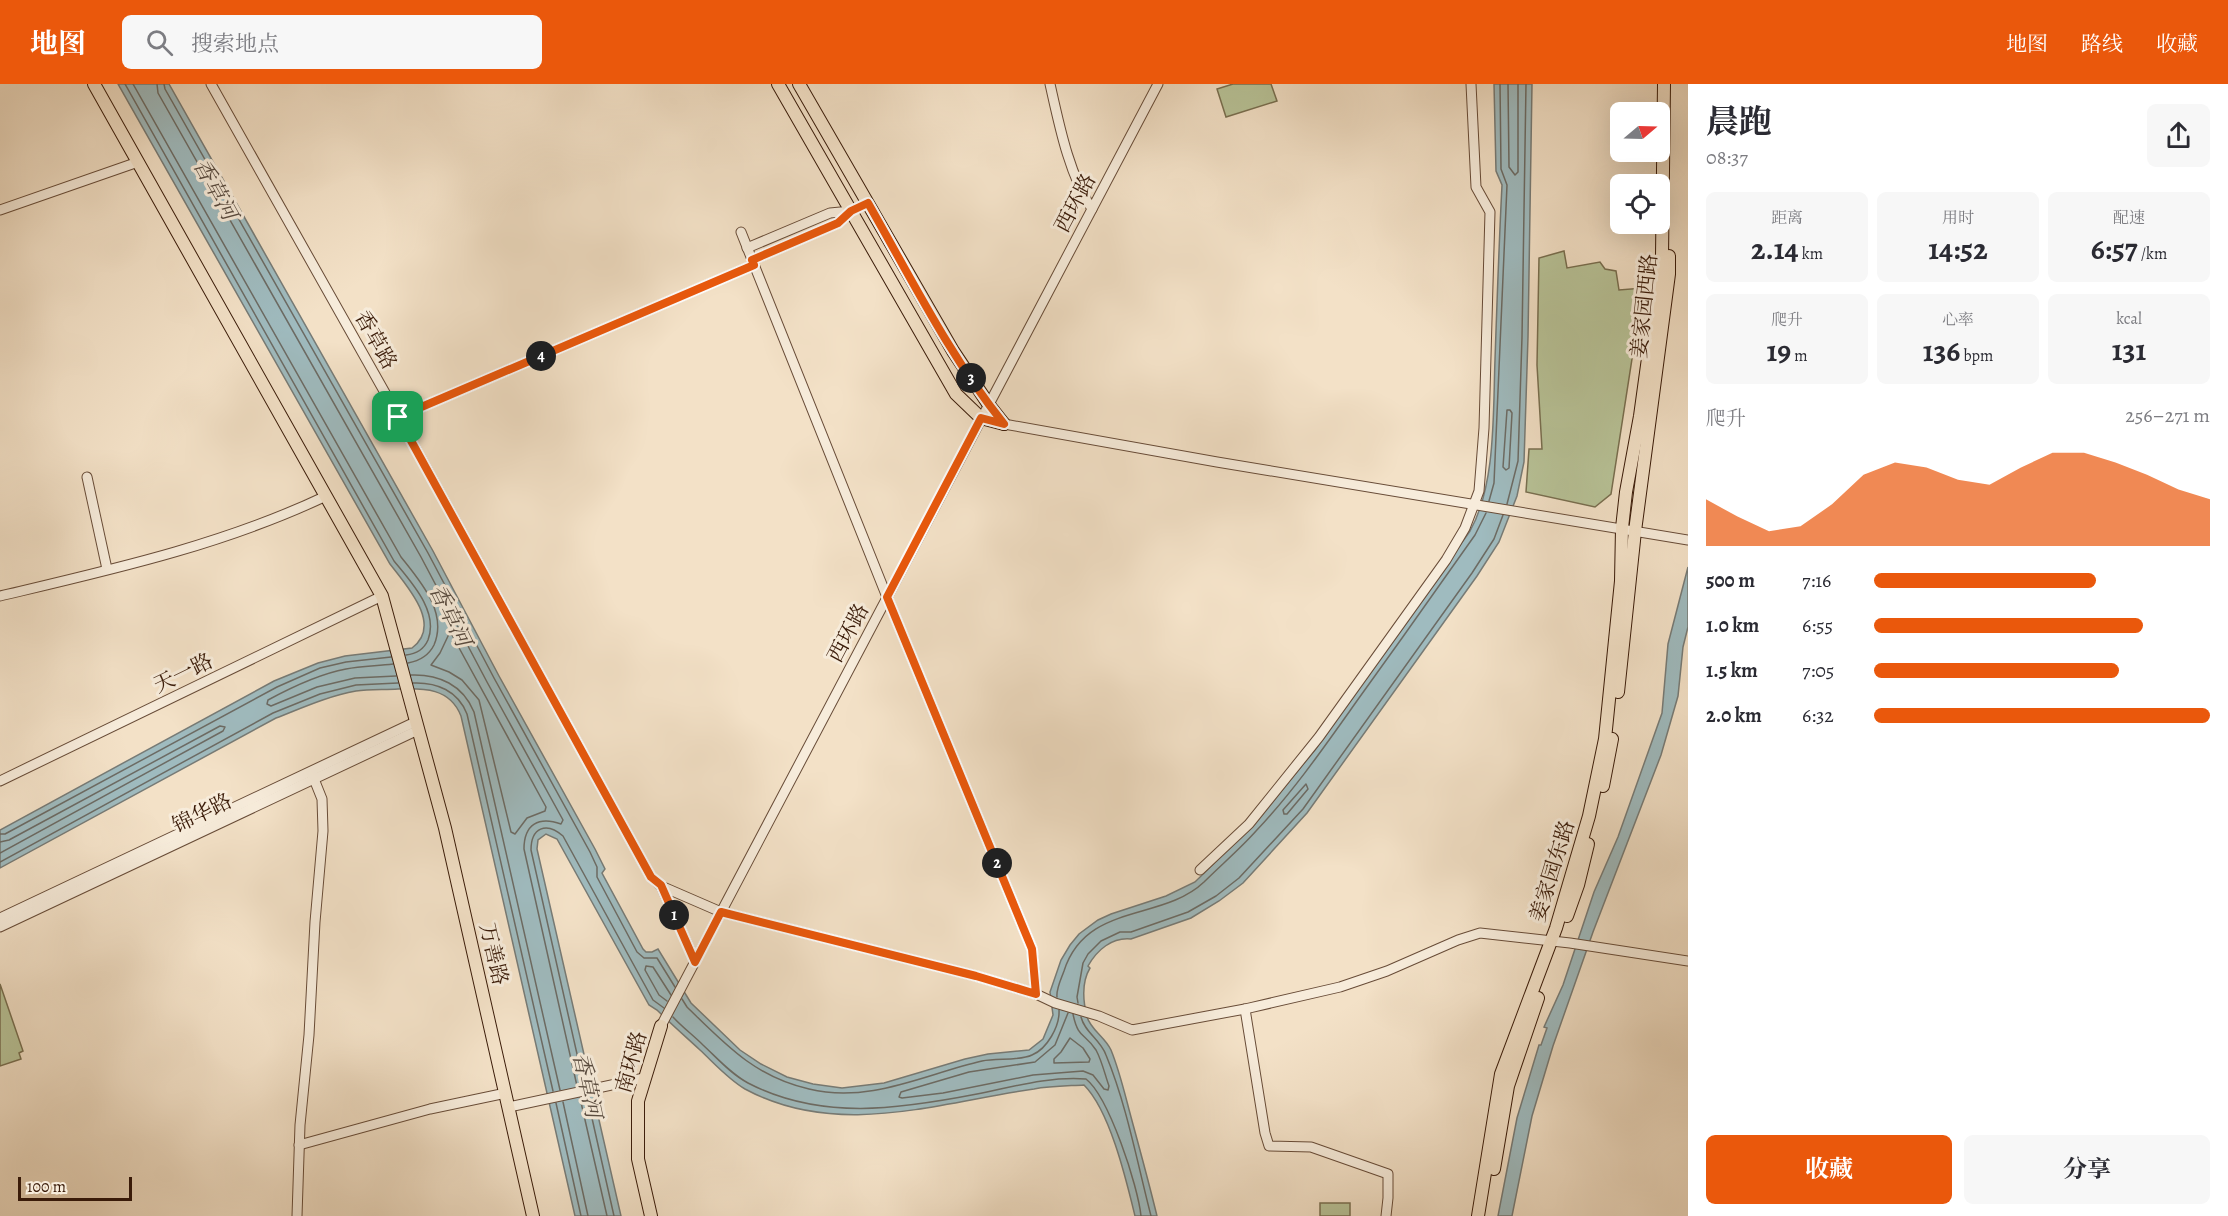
<!DOCTYPE html>
<html lang="zh">
<meta charset="utf-8">
<style>
:root{--surface:#fff;--page:#f7f7f7;--text:#2b2b33;--muted:#7c7c81;--accent:#ea580c}
body{margin:0;font-family:Alegreya,"Noto Serif SC",serif;background:var(--page);color:var(--text);height:100vh;display:flex;flex-direction:column;font-size:22px;white-space:nowrap}
*{box-sizing:border-box;margin:0}
p{font-size:20px;color:var(--muted)}
.icon{flex:none;width:33px;height:33px;fill:none;stroke:currentColor;stroke-width:2;stroke-linecap:round;stroke-linejoin:round}
.map{position:relative;flex:1;overflow:hidden}
.sheet{display:flex;flex-direction:column;background:var(--surface);width:540px}
.sheet>*{flex:none}
.needle{width:39px;rotate:71deg}
.fabs{position:absolute;left:1610px;top:18px;display:grid;gap:12px}
.fabs a{display:grid;place-items:center;width:60px;height:60px;border-radius:9px;background:var(--surface);box-shadow:0 6px 24px #0002;font-size:30px}
.scale{position:absolute;left:18px;bottom:15px;width:114px;box-sizing:border-box;padding-left:6px;border:3px solid #3a1b09;border-top:0;font-size:16px;line-height:21px;white-space:nowrap;color:#3a1b09;-webkit-text-stroke:4px #f7ecdb;paint-order:stroke}
.pin{position:absolute;display:grid;place-items:center;width:51px;height:51px;color:#fff;margin:-26px;border-radius:12px;box-shadow:0 3px 9px #0006}
.km{position:absolute;width:30px;height:30px;margin:-15px;border-radius:50%;background:#222;color:#fff;font-size:16px;line-height:30px;text-align:center}
.round{display:grid;place-items:center;flex:none;width:63px;height:63px;border-radius:9px;background:var(--page)}
.summary{display:flex;align-items:center;justify-content:space-between;height:102px;padding:0 18px}
h1{font-size:33px;font-weight:700;line-height:45px}
.metrics{display:grid;grid-template-columns:repeat(3,1fr);gap:9px;height:102px;padding:6px 18px}
.metrics div{display:grid;align-content:center;border-radius:9px;background:var(--page);text-align:center}
.metrics b{font-size:30px;font-weight:700}
.metrics small{font-size:16px;font-weight:400}
.metrics p{font-size:16px}
.chart{height:168px;padding:12px 18px}
.chart p{display:flex;justify-content:space-between}
.chart svg{width:100%;height:108px;margin-top:6px;fill:var(--accent);opacity:.7}
.cta{display:flex;gap:12px;margin-top:auto;padding:12px 18px}
.cta a{flex:1;height:69px;border-radius:9px;background:var(--accent);color:#fff;font-size:24px;font-weight:700;line-height:69px;text-align:center}
.cta a+a{background:var(--page);color:var(--text)}
ul{padding:0 18px;list-style:none;font-size:20px}
li{display:grid;grid-template-columns:96px 72px 1fr;align-items:center;height:45px}
li i{height:15px;border-radius:8px;background:var(--accent)}
header{display:flex;align-items:center;gap:36px;box-sizing:border-box;height:84px;padding:0 30px;background:var(--accent);color:#fff}
header strong{font-size:28px}
nav{display:flex;gap:33px;margin-inline-start:auto;font-size:21px}
.search{width:420px;height:54px;background:var(--page);display:flex;align-items:center;gap:15px;box-sizing:border-box;padding:0 21px;border-radius:9px;color:var(--muted);font-size:22px}
main{display:flex;flex:1;min-height:0}
.map>svg:first-child{display:block}
.green{fill:#b8c398;stroke:#796f50;stroke-width:1.5}
.water{fill:#9fbbbf;stroke:#777b76;stroke-width:1.5}
.lines{fill:none;stroke-linecap:round;stroke-linejoin:round}
.shore{stroke:#6c6b64;stroke-width:1.5}
.minor-casing{stroke:#684c38;stroke-width:11}
.major-casing{stroke:#3a1b09;stroke-width:14}
.minor{stroke:#f7ecdb;stroke-width:9}
.major{stroke:#f3e1c7;stroke-width:12}
.route-casing{stroke:#fff;stroke-width:12}
.route{stroke:#ea580c;stroke-width:8}
.labels{text-anchor:middle;stroke-width:6;stroke-linejoin:round;paint-order:stroke}
.street-label{font-size:21px;fill:#3a1b09;stroke:#f7ecdb}
.water-label{font-size:22px;font-style:italic;fill:#584b40;stroke:#f7ecdb}
</style>
<header>
<strong>地图</strong>
<div class="search"><svg class="icon" aria-label="search" viewBox="0 0 24 24"><circle cx="10" cy="10" r="6"/><path d="M15 15l6 6"/></svg>搜索地点</div>
<nav><a>地图</a><a>路线</a><a>收藏</a></nav>
</header>
<main>
<div class="map">
<svg width="1688" height="1132" viewBox="0 0 1688 1132">
<rect width="100%" height="100%" fill="#f3e1c7"/>
<filter id="stains"><feTurbulence type="fractalNoise" baseFrequency=".00333" numOctaves="4"/><feColorMatrix values="0 0 0 0 .2 0 0 0 0 .09 0 0 0 0 .02 0 0 0 .5 -.17"/></filter>
<radialGradient id="worn" r=".72"><stop offset=".6" stop-color="#630" stop-opacity="0"/><stop offset="1" stop-color="#630" stop-opacity=".3"/></radialGradient>
<g class="green">
<polygon points="1233,0 1271,0 1277,17 1226,33 1217,5"/>
<polygon points="1564,167 1567,184 1600,178 1605,185 1616,187 1619,206 1643,204 1611,410 1595,423 1526,408 1529,365 1542,365 1537,281 1539,174"/>
<polygon points="0,900 23,967 19,969 21,975 0,982"/>
<rect x="1320" y="1119" width="30" height="13"/>
</g>
<g class="water">
<path d="M118,0H169L433,467L499,592L595,765L605,785L602,789L643,865L646,868H652L658,865L691,919L740,966L761,980L787,993L813,1000L842,1004L884,999L965,975L988,970L1029,966L1043,955L1053,931L1050,908L1061,876L1070,861L1079,850L1098,836L1111,830L1166,812L1195,798L1252,742L1315,666L1470,447C1496,401 1493,329 1495,276C1497,217 1499,159 1502,101L1496,87L1494,0H1532L1528,253L1524,378L1517,412L1499,458L1477,492L1307,729L1243,799L1219,817L1191,834L1131,855C1112,853 1097,866 1088,882L1090,884C1081,899 1083,917 1087,933C1091,946 1105,953 1111,966C1120,988 1125,1011 1131,1033C1140,1066 1149,1099 1157,1132H1135C1126,1095 1110,1027 1084,1001C1067,1002 1050,1002 1034,1005C936,1019 838,1055 745,1005C728,995 714,979 700,966C686,953 671,940 657,926L649,921L557,755L546,750L538,756L537,765L621,1132H575L461,632C450,604 424,604 398,605C385,606 370,605 356,607C328,612 302,624 276,634L0,784V746L274,597L318,579L345,572L412,564C443,541 407,502 390,480Z"/>
<polygon points="1688,483 1688,543 1683,563 1678,612 1661,671 1593,848 1553,962 1532,1032 1512,1132 1498,1132 1517,1034 1539,961 1541,961 1547,944 1544,943 1563,901 1594,808 1618,753 1662,629 1668,560"/>
</g>
<g class="lines">
<g class="shore">
<path d="M125,0L394,477C411,498 439,527 428,556C424,565 416,570 406,571"/>
<path d="M133,0L401,473C420,497 448,528 434,561C429,571 419,577 408,579"/>
<path d="M157,0L158,9L421,473L487,598L563,736L561,740C539,732 524,740 524,765L577,1002"/>
<polyline points="164,0 165,5 428,469 494,594 590,768 597,783 597,793 637,868 644,874 657,874 675,903"/>
<polyline points="1508,0 1509,83 1515,91 1518,88 1518,0"/>
<polygon points="1507,326 1510,326 1512,329 1509,384 1506,386 1503,383"/>
<polyline points="1489,417 1494,399 1507,101 1501,85 1500,0"/>
<polyline points="1507,420 1518,377 1522,253 1526,0"/>
<polygon points="449,550 452,551 546,723 545,727 527,734 515,750 511,748 479,616 462,596 449,588 431,581 440,569"/>
<path d="M393,580C377,582 361,582 346,585C319,590 292,603 268,616L267,620L271,622L317,603L355,594L396,592"/>
<path d="M411,591C439,590 463,601 474,628L560,1006"/>
<path d="M413,599C437,598 458,607 467,630L553,1007"/>
<polygon points="1306,700 1308,705 1287,730 1284,730 1283,726"/>
<polyline points="0,750 5,750 277,603 320,584 346,578 391,573"/>
<polyline points="0,758 9,756 220,642 225,643 223,647 0,769"/>
<polyline points="0,778 273,629 320,610 356,601 398,599"/>
<path d="M1057,913C1056,905 1061,895 1064,887C1086,818 1162,838 1204,798C1221,781 1240,765 1256,747C1294,707 1327,659 1359,614C1398,560 1437,505 1475,451L1486,429"/>
<path d="M682,915L687,923C725,960 755,993 809,1005C870,1020 925,990 982,977C997,974 1020,977 1032,971C1047,965 1060,942 1059,926"/>
<polyline points="667,917 659,911 645,886 646,882 653,883 671,911"/>
<polyline points="1078,919 1077,913 1083,879 1088,870 1101,857 1120,848 1131,848 1188,828 1216,812 1239,794 1303,725 1472,489 1494,455 1503,431"/>
<path d="M1068,929L1055,961L1035,978L969,988L901,1008L899,1013L902,1014L943,1009L1033,991L1083,987L1093,991L1104,1005L1108,1006L1109,1002C1105,991 1102,977 1096,966C1085,949 1078,955 1073,930"/>
<path d="M673,933C682,943 693,951 703,961C717,974 731,990 748,999C821,1037 900,1025 977,1010C1012,1003 1050,992 1086,995C1109,1013 1138,1102 1141,1132"/>
<path d="M1081,933C1085,949 1100,955 1106,971C1127,1022 1137,1078 1151,1132"/>
<polygon points="1070,954 1083,964 1090,975 1089,978 1054,979 1054,975 1061,968"/>
<path d="M584,1001L531,766C531,744 546,737 563,752L653,916L664,924"/>
<polyline points="587,1012 614,1132"/>
<polyline points="580,1014 607,1132"/>
<polyline points="563,1018 588,1132"/>
<polyline points="556,1019 581,1132"/>
</g>
<g class="minor-casing">
<g id="minor">
<polyline points="211,0 384,307 651,793 661,802 695,877"/>
<path d="M1050,0C1059,40 1069,91 1092,125"/>
<polyline points="0,126 138,78"/>
<polyline points="741,148 887,513 1032,865 1036,910"/>
<polyline points="747,164 830,129 851,127"/>
<polyline points="752,176 838,139 851,127 868,119"/>
<polyline points="398,333 754,181"/>
<polyline points="1004,340 1217,378 1688,456"/>
<polyline points="87,393 107,485"/>
<path d="M0,512C110,486 223,461 326,412"/>
<polyline points="0,697 382,512"/>
<polyline points="1200,786 1249,740 1319,653 1446,476 1465,444 1479,407 1484,344 1490,128 1476,103 1471,0"/>
<polyline points="661,802 721,828 976,892 1036,910 1055,919 1099,932 1132,946 1245,925 1340,903 1387,887 1458,856 1480,849 1570,859 1688,877"/>
<polyline points="0,834 415,638"/>
<polyline points="0,843 418,646"/>
<polyline points="1245,925 1265,1049 1269,1062 1311,1063 1388,1090 1388,1114 1386,1132"/>
<polyline points="661,942 1158,0"/>
<polyline points="509,1023 644,994"/>
<polyline points="299,1061 430,1025 506,1009"/>
<polyline points="297,1132 300,1041 309,951 315,838 323,747 322,715 312,690"/>
</g>
</g>
<g class="major-casing">
<g id="major">
<polyline points="94,0 382,512 445,744 533,1132"/>
<polyline points="778,0 956,310 981,334 1004,340"/>
<polyline points="799,0 953,267 989,321 1004,340"/>
<polyline points="1618,608 1635,447 1669,190 1669,172"/>
<polyline points="1603,702 1612,655"/>
<polyline points="1567,832 1578,801 1588,760"/>
<polyline points="1494,1085 1508,1002 1538,914"/>
<polyline points="651,1132 638,1075 638,1017 661,942"/>
<polyline points="1478,1132 1501,990 1556,844 1589,732 1605,655 1621,497 1622,444 1626,408 1640,332 1662,173 1664,0"/>
</g>
</g>
<use href="#minor" class="minor"/>
<use href="#major" class="major"/>
</g>
<g class="lines">
<g class="route-casing">
<path id="route" d="M868,119C911,194 950,273 1004,340L981,334L887,513L1032,865L1036,910L976,892L721,828L695,878L661,801L651,793L398,333L754,181L752,176L838,139L851,127Z"/>
</g>
<use href="#route" class="route"/>
</g>
<g class="labels">
<g class="street-label">
<text transform="translate(1075 119) rotate(-62)" y="7">西环路</text>
<text transform="translate(1644 222) rotate(-84)" y="7">姜家园西路</text>
<text transform="translate(376 256) rotate(61)" y="7">香草路</text>
<text transform="translate(848 549) rotate(-62)" y="7">西环路</text>
<text transform="translate(183 589) rotate(-26)" y="7">天一路</text>
<text transform="translate(202 729) rotate(-26)" y="7">锦华路</text>
<text transform="translate(1552 787) rotate(-73)" y="7">姜家园东路</text>
<text transform="translate(494 870) rotate(77)" y="7">万善路</text>
<text transform="translate(631 978) rotate(-74)" y="7">南环路</text>
</g>
<g class="water-label">
<text transform="translate(216 105) rotate(61)" y="8">香草河</text>
<text transform="translate(451 531) rotate(64)" y="8">香草河</text>
<text transform="translate(588 1001) rotate(78)" y="8">香草河</text>
</g>
</g>
<rect width="100%" height="100%" filter="url(#stains)"/>
<rect width="100%" height="100%" fill="url(#worn)"/>
</svg>
<div class="fabs">
<a><svg class="needle" viewBox="-14 -14 28 28"><path d="M0-13l5 13h-10z" fill="#e53935"/><path d="M0 13l5-13h-10z" fill="#7c7c81"/></svg></a>
<a><svg class="icon" aria-label="locate" viewBox="0 0 24 24"><circle cx="12" cy="12" r="6"/><path d="M12 2v4M12 18v4M2 12h4M18 12h4"/></svg></a>
</div>
<div class="scale">100 m</div>
<div class="pin" style="left:398px;top:333px;background:#1e9e55"><svg class="icon" aria-label="arrive" viewBox="0 0 24 24"><path d="M6 21V4h12l-3 4 3 4H6"/></svg></div>
<b class="km" style="left:674px;top:831px">1</b>
<b class="km" style="left:997px;top:779px">2</b>
<b class="km" style="left:971px;top:294px">3</b>
<b class="km" style="left:541px;top:272px">4</b>
</div>
<section class="sheet">
<div class="summary"><div><h1>晨跑</h1><p>08:37</p></div><a class="round"><svg class="icon" aria-label="share" viewBox="0 0 24 24"><path d="M12 15V3M7 8l5-5 5 5M5 13v7h14v-7"/></svg></a></div>
<div class="metrics">
<div><p>距离</p><b>2.14<small> km</small></b></div>
<div><p>用时</p><b>14:52</b></div>
<div><p>配速</p><b>6:57<small> /km</small></b></div>
</div>
<div class="metrics">
<div><p>爬升</p><b>19<small> m</small></b></div>
<div><p>心率</p><b>136<small> bpm</small></b></div>
<div><p>kcal</p><b>131</b></div>
</div>
<div class="chart"><p><span>爬升</span>256–271 m</p>
<svg viewBox="0 0 160 44" preserveAspectRatio="none"><path d="M0 44V25L10 32L20 38L30 36L40 27L50 15L60 10L70 12L80 17L90 19L100 12L110 6L120 6L130 10L140 15L150 21L160 25V44z"/></svg>
</div>
<ul>
<li><b>500 m</b>7:16<i style="width:66%"></i></li>
<li><b>1.0 km</b>6:55<i style="width:80%"></i></li>
<li><b>1.5 km</b>7:05<i style="width:73%"></i></li>
<li><b>2.0 km</b>6:32<i style="width:100%"></i></li>
</ul>
<div class="cta"><a>收藏</a><a>分享</a></div>
</section>
</main>
